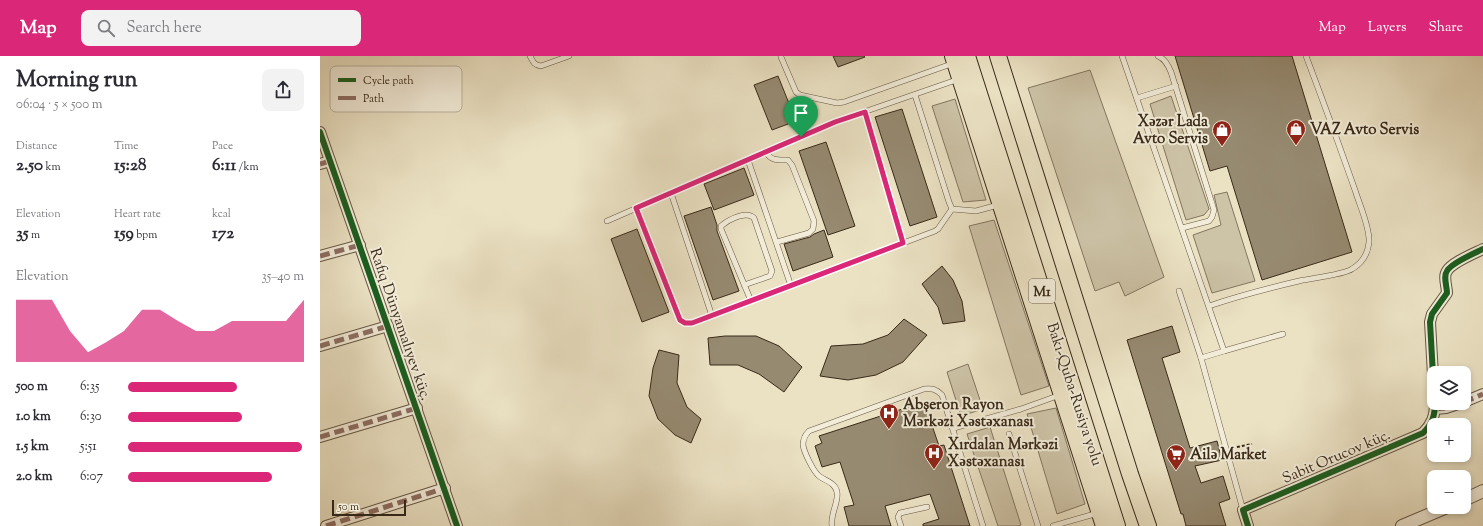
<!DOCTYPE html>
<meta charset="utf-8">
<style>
:root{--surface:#fff;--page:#f2f2f3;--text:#2b2b33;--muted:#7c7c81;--accent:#db2777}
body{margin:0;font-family:"Sorts Mill Goudy",serif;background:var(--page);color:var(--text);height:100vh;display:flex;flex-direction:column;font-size:15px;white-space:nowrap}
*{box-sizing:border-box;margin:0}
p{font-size:13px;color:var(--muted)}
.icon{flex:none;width:22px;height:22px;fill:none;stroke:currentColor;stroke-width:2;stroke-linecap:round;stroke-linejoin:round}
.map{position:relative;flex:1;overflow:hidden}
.side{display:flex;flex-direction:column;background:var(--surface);width:320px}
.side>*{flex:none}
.fabs{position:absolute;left:1107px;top:310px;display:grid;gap:8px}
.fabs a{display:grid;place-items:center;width:44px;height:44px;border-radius:8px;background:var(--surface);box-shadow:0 2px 6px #0003;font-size:20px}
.scale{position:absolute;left:12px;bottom:10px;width:74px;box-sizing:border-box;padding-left:4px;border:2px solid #392a18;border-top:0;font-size:11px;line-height:14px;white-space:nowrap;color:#392a18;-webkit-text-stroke:3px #f2ecd9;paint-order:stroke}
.pin{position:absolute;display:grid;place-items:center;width:34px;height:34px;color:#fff;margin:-41px -17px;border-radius:50% 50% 50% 0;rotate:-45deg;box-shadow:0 0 4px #0007}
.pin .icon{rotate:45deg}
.round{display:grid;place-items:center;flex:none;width:42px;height:42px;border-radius:8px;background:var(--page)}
.overview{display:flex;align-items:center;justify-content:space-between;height:68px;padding:0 16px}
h1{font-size:22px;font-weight:700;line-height:30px}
.stats{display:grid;grid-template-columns:repeat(3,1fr);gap:6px;height:68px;padding:4px 16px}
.stats div{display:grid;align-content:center}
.stats b{font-size:17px;font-weight:700}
.stats small{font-size:11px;font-weight:400}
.stats p{font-size:11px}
.chart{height:112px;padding:8px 16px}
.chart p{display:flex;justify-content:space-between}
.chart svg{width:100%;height:72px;margin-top:4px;fill:var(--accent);opacity:.7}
ul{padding:0 16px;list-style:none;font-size:13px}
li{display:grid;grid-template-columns:64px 48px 1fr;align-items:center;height:30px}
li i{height:10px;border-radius:5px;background:var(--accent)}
header{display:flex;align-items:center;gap:24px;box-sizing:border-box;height:56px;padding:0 20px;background:var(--accent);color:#fff}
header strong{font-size:19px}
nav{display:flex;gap:22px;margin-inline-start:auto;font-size:14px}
.search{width:280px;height:36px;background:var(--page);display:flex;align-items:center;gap:10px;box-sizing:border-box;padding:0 14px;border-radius:8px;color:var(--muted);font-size:15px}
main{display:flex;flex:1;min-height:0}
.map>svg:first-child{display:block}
.green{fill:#cdc3a7;stroke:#837660}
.building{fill:#968a71;stroke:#392a18}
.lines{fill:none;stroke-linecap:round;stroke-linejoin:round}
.service-casing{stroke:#665843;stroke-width:6}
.minor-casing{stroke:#665843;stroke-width:12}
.tertiary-casing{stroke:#665843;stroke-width:14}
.trunk-casing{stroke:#392a18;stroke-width:18}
.path{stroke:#392a18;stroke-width:2;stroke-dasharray:3 2;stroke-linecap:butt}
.service{stroke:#f2ecd9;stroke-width:5}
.minor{stroke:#f2ecd9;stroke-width:10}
.tertiary{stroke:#f2ecd9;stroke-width:12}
.trunk{stroke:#ebe2c4;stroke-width:16}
.quiet{stroke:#8d6e63;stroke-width:5;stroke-dasharray:10 5;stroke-linecap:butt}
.cycleway-casing{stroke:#f2ecd9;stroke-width:8}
.cycleway{stroke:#1b5e20;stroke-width:6}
.route-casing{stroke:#fff;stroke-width:8}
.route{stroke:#db2777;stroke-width:5}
.labels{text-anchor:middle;stroke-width:4;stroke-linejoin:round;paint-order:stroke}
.shield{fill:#f2ecd9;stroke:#706452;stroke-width:1}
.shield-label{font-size:14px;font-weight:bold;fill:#392a18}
.poi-label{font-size:15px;font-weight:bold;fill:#392a18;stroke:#f2ecd9;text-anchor:start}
.street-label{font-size:15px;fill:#392a18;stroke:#f2ecd9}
.key{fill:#f2ecd9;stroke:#bab29f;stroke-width:1}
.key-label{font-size:11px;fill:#392a18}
</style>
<header>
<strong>Map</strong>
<div class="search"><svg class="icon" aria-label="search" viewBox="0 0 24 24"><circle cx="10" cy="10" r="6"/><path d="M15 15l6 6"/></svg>Search here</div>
<nav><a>Map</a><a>Layers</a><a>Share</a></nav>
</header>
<main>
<section class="side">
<div class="overview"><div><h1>Morning run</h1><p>06:04 · 5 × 500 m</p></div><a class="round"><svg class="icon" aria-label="share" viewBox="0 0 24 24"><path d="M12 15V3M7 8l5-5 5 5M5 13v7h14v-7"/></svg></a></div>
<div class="stats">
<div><p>Distance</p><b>2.50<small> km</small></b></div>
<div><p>Time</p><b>15:28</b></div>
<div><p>Pace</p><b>6:11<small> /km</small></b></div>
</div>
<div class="stats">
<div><p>Elevation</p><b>35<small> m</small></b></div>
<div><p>Heart rate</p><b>159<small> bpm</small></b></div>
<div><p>kcal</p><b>172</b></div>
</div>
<div class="chart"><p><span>Elevation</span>35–40 m</p>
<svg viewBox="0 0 160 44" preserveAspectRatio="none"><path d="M0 44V6L10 6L20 6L30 25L40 38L50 32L60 25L70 12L80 12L90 19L100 25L110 25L120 19L130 19L140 19L150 19L160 6V44z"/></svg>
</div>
<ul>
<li><b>500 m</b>6:35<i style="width:62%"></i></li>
<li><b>1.0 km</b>6:30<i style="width:65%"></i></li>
<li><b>1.5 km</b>5:51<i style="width:99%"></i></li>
<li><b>2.0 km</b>6:07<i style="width:82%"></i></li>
</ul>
</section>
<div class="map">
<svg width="1163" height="470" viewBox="0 0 1163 470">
<rect width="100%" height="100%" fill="#ebe2c4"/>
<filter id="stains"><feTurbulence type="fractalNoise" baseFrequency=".005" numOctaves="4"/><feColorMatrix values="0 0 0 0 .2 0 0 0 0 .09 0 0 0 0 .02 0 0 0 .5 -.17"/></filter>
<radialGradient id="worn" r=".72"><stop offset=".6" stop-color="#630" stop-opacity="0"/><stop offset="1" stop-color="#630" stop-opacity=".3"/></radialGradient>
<g class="green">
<polygon points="770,14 844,221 805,240 799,226 775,235 708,32"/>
<polygon points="851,40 889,153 884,159 866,164 830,48"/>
<polygon points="635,43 666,144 643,146 612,50"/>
<polygon points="907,136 935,225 892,237 873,179 901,169 894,139"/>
<polygon points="674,164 729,330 701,339 649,170"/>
<polygon points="648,308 663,353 641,360 627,316"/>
<polygon points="736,352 765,448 737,458 707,358"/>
<polygon points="670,371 701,469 698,470 678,470 647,378"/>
</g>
<g class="building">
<polygon points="513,0 544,0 545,1 518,11"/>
<polygon points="855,0 972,0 1032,196 942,224 907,110 890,115"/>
<polygon points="458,20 476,65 452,74 434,29"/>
<polygon points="582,53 617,161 590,170 555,61"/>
<polygon points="506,86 535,170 508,179 479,95"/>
<polygon points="424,112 434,139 394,154 384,128"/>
<polygon points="391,151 397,169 397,175 419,235 393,244 364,160"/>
<polygon points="317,173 349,256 322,266 291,183"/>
<polygon points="504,174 513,201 473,215 464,188 490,181 494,178"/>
<polygon points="622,210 633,224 642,245 645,265 623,268 618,251 602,228"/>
<polygon points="584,263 607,279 583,306 556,319 528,324 500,320 511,290 543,288 568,279"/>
<polygon points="852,270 860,296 842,302 870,392 897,385 902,404 875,410 881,427 903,420 910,443 899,447 906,470 866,470 863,458 861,458 807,284"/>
<polygon points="405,280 436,280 459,290 482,311 464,336 439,318 418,309 390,309 388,282"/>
<polygon points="339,294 359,299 357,327 367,351 381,363 371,387 355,379 338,363 329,340 333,312"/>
<polygon points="604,346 619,390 624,389 650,470 603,470 603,468 619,463 610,438 565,450 571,470 529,470 524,451 534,449 520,406 502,411 495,390 502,387 499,380"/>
</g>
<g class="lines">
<g class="service-casing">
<g id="service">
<path d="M210,0C213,6 214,9 221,10L249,0"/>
<polyline points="802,0 904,295 881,302 923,454"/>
<path d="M838,0C845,3 848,9 851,16L894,154L892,161L889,165L862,172"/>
<polyline points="461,1 476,36 480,39 517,47 524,46 634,7"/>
<polyline points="595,39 629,146 632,153 656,155 678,149"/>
<polyline points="817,42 856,30"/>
<polyline points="545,56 583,187"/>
<path d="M446,96C451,105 458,104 468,104L472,109L494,165L493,173L489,177L457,186"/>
<polyline points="428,104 471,230"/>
<polyline points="351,137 392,260"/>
<polyline points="316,152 360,264 365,267 372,267 615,175 618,173 632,153"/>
<polyline points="287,165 515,66 639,23"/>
<path d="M424,229L450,220L452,215L434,162C426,154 408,164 401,170V173L431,245"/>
<polyline points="859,235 881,302"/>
<path d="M889,250C918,240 949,232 979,225C992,222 1023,219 1032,213C1042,207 1048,198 1049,186C1050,172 1040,150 1036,137C1020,91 1003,45 986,0"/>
<polyline points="904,295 963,278"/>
<polyline points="634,372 701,353 740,339"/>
<polyline points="689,378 718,470"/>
<path d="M512,470C510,458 519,446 517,436C515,426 505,425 499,420C493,415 484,396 483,389C483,383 485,379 489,375L604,333C612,332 616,333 622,339L663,470"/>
<polyline points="581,470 578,461 580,457 607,451"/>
<polyline points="733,470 778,457"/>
</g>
</g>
<g class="minor-casing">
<g id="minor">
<polyline points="0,76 137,470"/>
<polyline points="0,108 10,105"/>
<polyline points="0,200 40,189"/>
<polyline points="0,290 68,270"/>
<path d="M1114,337L1110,266L1112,258L1127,237C1127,231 1123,220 1127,215C1131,207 1155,197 1163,193"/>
<polyline points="1144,346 1163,338"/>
<polyline points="1115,353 1126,352 1141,347"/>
<polyline points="0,381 97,352"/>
<polyline points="6,470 125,432"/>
<path d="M928,470L923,454L1103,377C1112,368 1115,360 1115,347"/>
</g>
</g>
<g class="tertiary-casing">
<g id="tertiary">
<polyline points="1144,444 1163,435"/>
<polyline points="1082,470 1127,451"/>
</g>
</g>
<g class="trunk-casing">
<g id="trunk">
<polyline points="633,0 784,470"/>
<polyline points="647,0 797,470"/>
<polyline points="678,0 810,418 828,470"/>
</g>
</g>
<polyline class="path" points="912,392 932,388"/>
<use href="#service" class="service"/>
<use href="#minor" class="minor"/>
<use href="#tertiary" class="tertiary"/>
<use href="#trunk" class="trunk"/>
<g class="quiet">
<polyline points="0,108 10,105"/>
<polyline points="0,200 40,189"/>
<polyline points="0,290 68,270"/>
<polyline points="1144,346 1163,338"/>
<polyline points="1115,353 1126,352 1141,347"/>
<polyline points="0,381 97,352"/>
<polyline points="6,470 125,432"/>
</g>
<g class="cycleway-casing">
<g id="cycleway">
<polyline points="0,76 137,470"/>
<path d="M1114,337L1110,266L1112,258L1127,237C1127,231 1123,220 1127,215C1131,207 1155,197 1163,193"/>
<path d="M928,470L923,454L1103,377C1112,368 1115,360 1115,347"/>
</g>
</g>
<use href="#cycleway" class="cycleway"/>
</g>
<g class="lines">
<g class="route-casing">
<polygon id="route" points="545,56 583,187 372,267 365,267 360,264 316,152 515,66"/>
</g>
<use href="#route" class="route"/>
</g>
<defs>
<g id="shop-pin" transform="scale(1)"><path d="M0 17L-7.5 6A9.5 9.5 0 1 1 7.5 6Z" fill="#8f2418" stroke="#f2ecd9"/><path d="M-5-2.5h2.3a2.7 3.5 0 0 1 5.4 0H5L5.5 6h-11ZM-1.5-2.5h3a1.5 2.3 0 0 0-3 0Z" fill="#fff"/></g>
<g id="hospital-pin" transform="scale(1)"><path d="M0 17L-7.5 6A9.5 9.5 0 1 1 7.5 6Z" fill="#8f2418" stroke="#f2ecd9"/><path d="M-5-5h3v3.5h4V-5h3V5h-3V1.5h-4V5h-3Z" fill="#fff"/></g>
<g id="supermarket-pin" transform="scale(1)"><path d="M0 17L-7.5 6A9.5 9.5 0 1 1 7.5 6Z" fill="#8f2418" stroke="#f2ecd9"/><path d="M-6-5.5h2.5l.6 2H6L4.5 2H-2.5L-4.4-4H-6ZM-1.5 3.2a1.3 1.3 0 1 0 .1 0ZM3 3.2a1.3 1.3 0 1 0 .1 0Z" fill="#fff"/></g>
</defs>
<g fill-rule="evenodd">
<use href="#shop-pin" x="976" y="73"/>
<use href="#shop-pin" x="902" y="74"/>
<use href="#hospital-pin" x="569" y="357"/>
<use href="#hospital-pin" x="614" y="397"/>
<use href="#supermarket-pin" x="856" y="398"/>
</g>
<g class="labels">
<rect class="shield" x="709" y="223" width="26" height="24" rx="3"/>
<g class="shield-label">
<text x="722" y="240">M1</text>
</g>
<g class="poi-label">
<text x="888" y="70" text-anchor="end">Xəzər Lada<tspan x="888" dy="17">Avto Servis</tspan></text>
<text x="990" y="78">VAZ Avto Servis</text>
<text x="583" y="353">Abşeron Rayon<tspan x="583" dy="17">Mərkəzi Xəstəxanası</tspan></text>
<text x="628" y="393">Xırdalan Mərkəzi<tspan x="628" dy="17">Xəstəxanası</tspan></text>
<text x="870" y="403">Ailə Market</text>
</g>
<g class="street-label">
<text transform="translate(81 268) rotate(71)" y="5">Rafiq Dünyamalıyev küç.</text>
<text transform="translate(755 338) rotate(72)" y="5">Bakı-Quba-Rusiya yolu</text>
<text transform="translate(1016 400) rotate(-23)" y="5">Sabit Orucov küç.</text>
</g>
</g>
<rect x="10" y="10" width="132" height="46" rx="6" class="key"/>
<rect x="18" y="22" width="18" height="4" fill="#1b5e20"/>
<rect x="18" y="40" width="18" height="4" fill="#8d6e63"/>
<g class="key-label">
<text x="43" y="28">Cycle path</text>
<text x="43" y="46">Path</text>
</g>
<rect width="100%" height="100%" filter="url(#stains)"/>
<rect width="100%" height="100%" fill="url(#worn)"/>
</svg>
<div class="fabs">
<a><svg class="icon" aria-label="layers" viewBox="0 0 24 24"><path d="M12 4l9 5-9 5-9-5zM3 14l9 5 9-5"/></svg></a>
<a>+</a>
<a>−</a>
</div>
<div class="scale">50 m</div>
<div class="pin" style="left:481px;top:81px;background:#1e9e55"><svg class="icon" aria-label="arrive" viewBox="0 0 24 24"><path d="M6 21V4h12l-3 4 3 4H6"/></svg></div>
</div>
</main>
